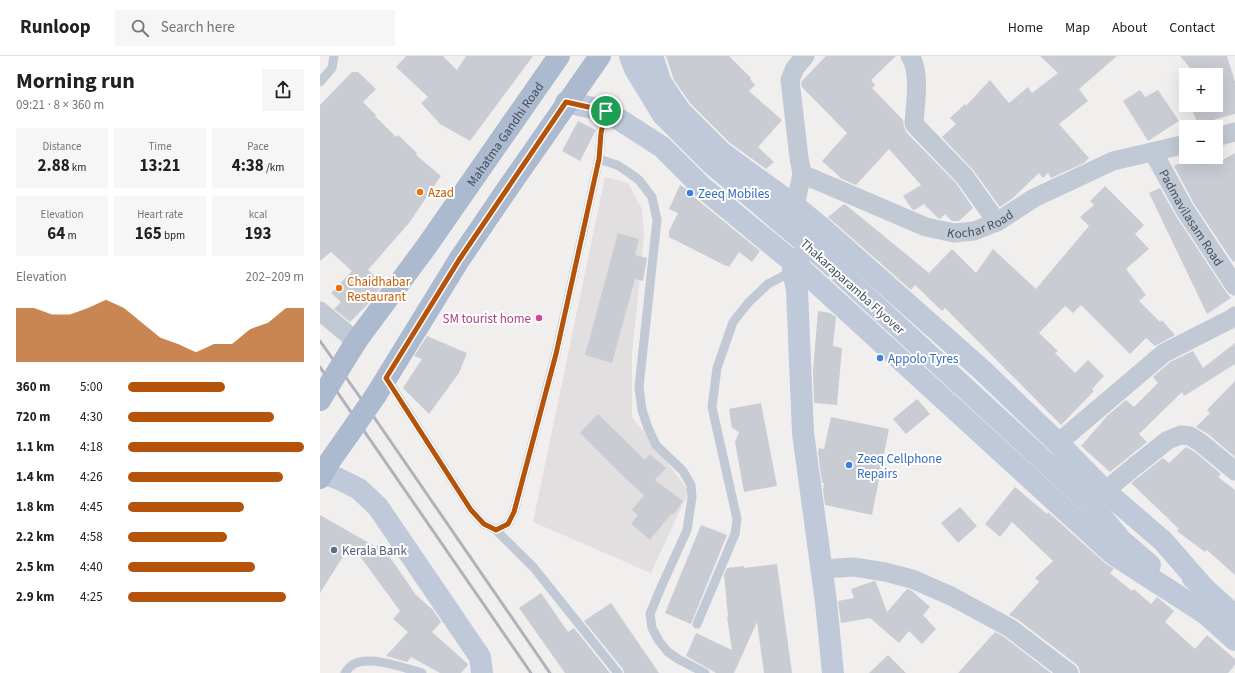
<!DOCTYPE html>
<meta charset="utf-8">
<style>
:root{--surface:#fff;--page:#f6f6f6;--text:#202124;--muted:#757577;--line:#e0e0e0;--accent:#b45309}
body{margin:0;font-family:"Source Sans 3",sans-serif;background:var(--page);color:var(--text);height:100vh;display:flex;flex-direction:column;font-size:15px;white-space:nowrap}
*{box-sizing:border-box;margin:0}
p{font-size:13px;color:var(--muted)}
.icon{flex:none;width:22px;height:22px;fill:none;stroke:currentColor;stroke-width:2;stroke-linecap:round;stroke-linejoin:round}
.map{position:relative;flex:1;overflow:hidden}
.side{display:flex;flex-direction:column;background:var(--surface);width:320px}
.side>*{flex:none}
.buttons{position:absolute;left:859px;top:12px;display:grid;gap:8px}
.buttons a{display:grid;place-items:center;width:44px;height:44px;border-radius:0px;background:var(--surface);box-shadow:0 4px 16px #0002;font-size:20px}
.pin{position:absolute;display:grid;place-items:center;width:34px;height:34px;color:#fff;margin:-17px;border:2px solid #fff;border-radius:50%;box-shadow:0 1px 4px #0007}
.round{display:grid;place-items:center;flex:none;width:42px;height:42px;border-radius:0px;background:var(--page)}
.summary{display:flex;align-items:center;justify-content:space-between;height:68px;padding:0 16px}
h1{font-size:22px;font-weight:700;line-height:30px}
.metrics{display:grid;grid-template-columns:repeat(3,1fr);gap:6px;height:68px;padding:4px 16px}
.metrics div{display:grid;align-content:center;border-radius:0px;background:var(--page);text-align:center}
.metrics b{font-size:17px;font-weight:700}
.metrics small{font-size:11px;font-weight:400}
.metrics p{font-size:11px}
.chart{height:112px;padding:8px 16px}
.chart p{display:flex;justify-content:space-between}
.chart svg{width:100%;height:72px;margin-top:4px;fill:var(--accent);opacity:.7}
ul{padding:0 16px;list-style:none;font-size:13px}
li{display:grid;grid-template-columns:64px 48px 1fr;align-items:center;height:30px}
li i{height:10px;border-radius:5px;background:var(--accent)}
header{display:flex;align-items:center;gap:24px;box-sizing:border-box;height:56px;padding:0 20px;background:var(--surface);border-bottom:1px solid var(--line)}
header strong{font-size:19px}
nav{display:flex;gap:22px;margin-inline-start:auto;font-size:14px}
.search{width:280px;height:36px;background:var(--page);display:flex;align-items:center;gap:10px;box-sizing:border-box;padding:0 14px;border-radius:0px;color:var(--muted);font-size:15px}
main{display:flex;flex:1;min-height:0}
.map>svg:first-child{display:block}
.education{fill:#e2dfe0}
.building{fill:#caccd4}
.lines{fill:none;stroke-linecap:round;stroke-linejoin:round}
.lane{stroke:#c1c9d5;stroke-width:9}
.street{stroke:#c1c9d5;stroke-width:19}
.secondary{stroke:#bfc9d9;stroke-width:22}
.primary{stroke:#acbacf;stroke-width:22}
.rail{stroke:#b0b2b9;stroke-width:3}
.secondary-bridge{stroke:#bfc9d9;stroke-width:22}
.primary-bridge{stroke:#acbacf;stroke-width:22}
.route-casing{stroke:#fff;stroke-width:8}
.route{stroke:#b45309;stroke-width:5}
.food-dot{fill:#e8710a;stroke:#fff;stroke-width:1.5}
.shop-dot{fill:#3f7fe0;stroke:#fff;stroke-width:1.5}
.hotel-dot{fill:#d1479c;stroke:#fff;stroke-width:1.5}
.service-dot{fill:#5c6f8a;stroke:#fff;stroke-width:1.5}
.labels{text-anchor:middle;stroke-width:4;stroke-linejoin:round;paint-order:stroke}
.street-label{font-size:13px;fill:#454f5d;stroke:#fff}
.food-label{font-size:13px;fill:#c56008;stroke:#fff;text-anchor:start}
.shop-label{font-size:13px;fill:#366cbe;stroke:#fff;text-anchor:start}
.hotel-label{font-size:13px;fill:#b23c85;stroke:#fff;text-anchor:end}
.service-label{font-size:13px;fill:#4e5e75;stroke:#fff;text-anchor:start}
</style>
<header>
<strong>Runloop</strong>
<div class="search"><svg class="icon" aria-label="search" viewBox="0 0 24 24"><circle cx="10" cy="10" r="6"/><path d="M15 15l6 6"/></svg>Search here</div>
<nav><a>Home</a><a>Map</a><a>About</a><a>Contact</a></nav>
</header>
<main>
<section class="side">
<div class="summary"><div><h1>Morning run</h1><p>09:21 · 8 × 360 m</p></div><a class="round"><svg class="icon" aria-label="share" viewBox="0 0 24 24"><path d="M12 15V3M7 8l5-5 5 5M5 13v7h14v-7"/></svg></a></div>
<div class="metrics">
<div><p>Distance</p><b>2.88<small> km</small></b></div>
<div><p>Time</p><b>13:21</b></div>
<div><p>Pace</p><b>4:38<small> /km</small></b></div>
</div>
<div class="metrics">
<div><p>Elevation</p><b>64<small> m</small></b></div>
<div><p>Heart rate</p><b>165<small> bpm</small></b></div>
<div><p>kcal</p><b>193</b></div>
</div>
<div class="chart"><p><span>Elevation</span>202–209 m</p>
<svg viewBox="0 0 160 44" preserveAspectRatio="none"><path d="M0 44V11L10 11L20 15L30 15L40 11L50 6L60 11L70 20L80 29L90 33L100 38L110 33L120 33L130 24L140 20L150 11L160 11V44z"/></svg>
</div>
<ul>
<li><b>360 m</b>5:00<i style="width:55%"></i></li>
<li><b>720 m</b>4:30<i style="width:83%"></i></li>
<li><b>1.1 km</b>4:18<i style="width:100%"></i></li>
<li><b>1.4 km</b>4:26<i style="width:88%"></i></li>
<li><b>1.8 km</b>4:45<i style="width:66%"></i></li>
<li><b>2.2 km</b>4:58<i style="width:56%"></i></li>
<li><b>2.5 km</b>4:40<i style="width:72%"></i></li>
<li><b>2.9 km</b>4:25<i style="width:90%"></i></li>
</ul>
</section>
<div class="map">
<svg width="915" height="617" viewBox="0 0 915 617">
<rect width="100%" height="100%" fill="#f1eeee"/>
<polygon class="education" points="285,121 308,127 322,153 324,181 312,298 312,361 369,435 331,517 213,466"/>
<g class="building">
<polygon points="86,0 123,0 137,14 146,0 213,0 150,85 120,68 101,47 108,41 76,11"/>
<polygon points="346,0 409,0 431,22 430,23 435,29 429,35 462,64 438,91 454,106 446,113 410,87 370,47 354,24"/>
<polygon points="506,0 576,0 551,24 555,29 552,32 583,64 584,71 586,76 636,127 653,152 639,165 632,165 625,158 620,163 618,162 604,148 594,154 592,153 583,140 601,129 569,93 536,129 522,123 502,105 527,77 482,31 481,26"/>
<polygon points="720,0 797,0 759,33 768,45 739,68 769,102 764,107 731,122 728,117 723,122 719,117 693,142 680,151 653,114 622,81 636,68 630,62 645,48 646,50 670,24 689,47 708,31 712,37 738,17"/>
<polygon points="860,0 907,0 915,26 915,58 896,63 880,71 869,49 896,49 896,19 876,19"/>
<polygon points="32,16 38,16 56,33 43,46 56,59 55,60 76,81 78,79 97,97 96,99 121,120 89,167 48,214 63,228 49,247 30,266 14,253 21,246 11,237 32,215 11,196 0,205 0,49"/>
<polygon points="820,34 825,41 838,34 859,65 828,85 803,45"/>
<polygon points="258,65 276,74 260,105 242,95"/>
<polygon points="915,97 915,205 913,206 874,148 854,110 873,101 896,101 899,106"/>
<polygon points="360,129 365,132 374,141 440,195 432,206 419,196 409,211 406,209 406,210 349,181 349,175 358,157 349,153"/>
<polygon points="785,130 824,169 815,178 829,193 806,213 826,239 819,245 840,266 842,264 855,279 835,290 826,282 810,298 761,249 753,257 745,250 719,277 738,295 735,297 755,317 768,304 784,320 772,333 774,335 741,369 625,252 622,255 595,229 591,234 508,161 524,148 526,149 609,217 632,193 656,217 673,193 716,233 769,170 760,161 774,149 770,145"/>
<polygon points="840,132 856,160 906,236 911,242 887,258 829,137"/>
<polygon points="298,177 319,183 315,199 327,202 323,225 315,223 292,307 265,299"/>
<polygon points="498,255 510,257 516,261 513,290 522,292 517,349 494,347 493,314"/>
<polygon points="107,280 147,297 139,317 109,358 83,332 102,303 94,300"/>
<polygon points="915,287 915,308 864,340 862,336 819,378 827,386 790,416 761,390 788,359 806,344 814,351 838,327 833,321 850,306 873,295 883,312"/>
<polygon points="915,325 915,401 888,378 876,371 890,357 887,354"/>
<polygon points="597,343 610,358 586,378 573,363"/>
<polygon points="441,347 457,430 424,436 415,386 419,376 412,372 409,353"/>
<polygon points="278,358 325,404 330,398 346,412 335,424 363,445 354,458 351,458 330,484 311,468 318,459 312,454 324,439 305,422 260,377"/>
<polygon points="511,361 569,373 552,459 505,449 503,433 504,427 502,427 498,396 499,392 504,393"/>
<polygon points="866,391 875,396 901,418 898,421 915,434 915,519 887,494 885,496 857,475 859,473 811,427 843,402 849,407"/>
<polygon points="695,431 727,458 728,456 785,507 794,513 790,517 812,535 814,533 831,548 837,541 854,555 845,566 875,593 887,579 915,603 915,609 908,617 760,617 759,612 756,608 697,563 689,559 719,526 715,522 733,505 692,466 680,481 665,468"/>
<polygon points="640,451 657,470 638,487 621,467"/>
<polygon points="0,459 56,491 60,487 96,539 113,554 121,566 112,576 148,608 148,609 141,617 120,617 91,601 87,606 66,600 88,576 73,563 80,555 31,488 0,537"/>
<polygon points="381,469 407,479 371,568 345,557"/>
<polygon points="457,508 472,617 444,617 437,566 414,617 396,617 366,600 376,577 412,594 407,561 408,561 404,519 407,512 424,510 424,512"/>
<polygon points="554,525 556,526 567,556 587,533 588,533 592,535 610,551 603,559 616,573 602,588 589,575 579,587 550,562 521,567 518,545 534,542 531,533"/>
<polygon points="221,537 248,576 254,572 290,617 245,617 199,552"/>
<polygon points="291,547 339,617 304,617 303,613 264,565"/>
<polygon points="675,576 684,581 731,617 638,617"/>
<polygon points="568,599 586,617 549,617"/>
</g>
<g class="lines">
<g class="lane">
<polyline points="0,26 12,12 14,0"/>
<polyline points="279,103 297,109 308,116 319,124 332,141 337,164 319,331 322,354 328,372 336,389 363,415 371,429 372,441 367,474 342,529 330,558 332,572 339,585 348,596 358,603 385,617"/>
<polyline points="67,323 151,454 164,468 176,474 188,468 194,456 236,297 279,103 281,77 286,55"/>
<polyline points="176,474 214,512 298,617"/>
<polyline points="377,568 415,478 417,463 392,351 397,312 413,266 429,246 448,228 473,215"/>
<path d="M25,617C27,614 30,610 34,608C49,599 85,612 102,617"/>
</g>
<g class="street">
<path d="M590,0C601,15 595,50 594,68L644,120L677,166"/>
<polyline points="896,81 915,76"/>
<path id="s1" d="M833,96L865,154L915,230"/>
<polyline points="482,118 479,102 470,24 475,12 485,0"/>
<path id="s2" d="M475,150L482,118L606,171L634,177L654,175L677,166L714,142L793,105L866,88"/>
<polyline points="0,255 37,286"/>
<polyline points="738,387 844,297 911,263 915,260"/>
<polyline points="785,435 815,410 848,384 861,379 870,380 881,387 915,415"/>
<polyline points="502,513 534,511 565,516 592,523 631,540 690,572 749,617"/>
</g>
<g class="secondary">
<polyline points="332,0 341,27 360,55 402,97 475,150 503,173 661,313 738,387 785,435 843,485 884,532"/>
<polyline points="246,46 286,55 342,91 382,131 479,211 793,498 886,558"/>
<polyline points="478,203 479,211 473,215 477,234 483,377 506,546 513,617"/>
<polyline points="507,205 771,448 801,484 830,509"/>
<polyline points="3,417 19,423 39,433 58,451 160,601 162,617"/>
<polyline points="873,522 915,560"/>
<polyline points="876,549 915,584"/>
</g>
<g class="primary">
<path id="s3" d="M32,292L40,280L106,191L239,0"/>
<polyline points="56,339 139,204 190,129 280,0"/>
<polyline points="0,422 10,405 29,378"/>
</g>
<g class="rail">
<polyline points="0,285 47,351 230,617"/>
<polyline points="0,311 211,617"/>
</g>
<polyline class="secondary-bridge" points="310,0 315,13 343,59 390,106 507,205"/>
<g class="primary-bridge">
<polyline points="0,344 32,292"/>
<polyline points="29,378 56,339"/>
</g>
</g>
<g class="lines">
<g class="route-casing">
<polygon id="route" points="246,46 286,55 281,77 279,103 236,298 194,456 188,468 176,474 164,468 151,454 66,322 139,204"/>
</g>
<use href="#route" class="route"/>
</g>
<g class="food-dot">
<circle cx="100" cy="136" r="4"/>
<circle cx="19" cy="232" r="4"/>
</g>
<g class="shop-dot">
<circle cx="370" cy="137" r="4"/>
<circle cx="560" cy="302" r="4"/>
<circle cx="529" cy="409" r="4"/>
</g>
<circle class="hotel-dot" cx="219" cy="262" r="4"/>
<circle class="service-dot" cx="14" cy="494" r="4"/>
<g class="labels">
<g class="street-label">
<text dy="5" stroke="none"><textPath href="#s3" startOffset="263">Mahatma Gandhi Road</textPath></text>
<text dy="5" stroke="none"><textPath href="#s1" startOffset="76">Padmavilasam Road</textPath></text>
<text dy="5" stroke="none"><textPath href="#s2" startOffset="224">Kochar Road</textPath></text>
<text transform="translate(533 230) rotate(42)" y="5">Thakaraparamba Flyover</text>
</g>
<g class="food-label">
<text x="108" y="141">Azad</text>
<text x="27" y="230">Chaidhabar<tspan x="27" dy="15">Restaurant</tspan></text>
</g>
<g class="shop-label">
<text x="378" y="142">Zeeq Mobiles</text>
<text x="568" y="307">Appolo Tyres</text>
<text x="537" y="407">Zeeq Cellphone<tspan x="537" dy="15">Repairs</tspan></text>
</g>
<g class="hotel-label">
<text x="211" y="267">SM tourist home</text>
</g>
<g class="service-label">
<text x="22" y="499">Kerala Bank</text>
</g>
</g>
</svg>
<div class="buttons">
<a>+</a>
<a>−</a>
</div>
<div class="pin" style="left:286px;top:55px;background:#1e9e55"><svg class="icon" aria-label="arrive" viewBox="0 0 24 24"><path d="M6 21V4h12l-3 4 3 4H6"/></svg></div>
</div>
</main>
